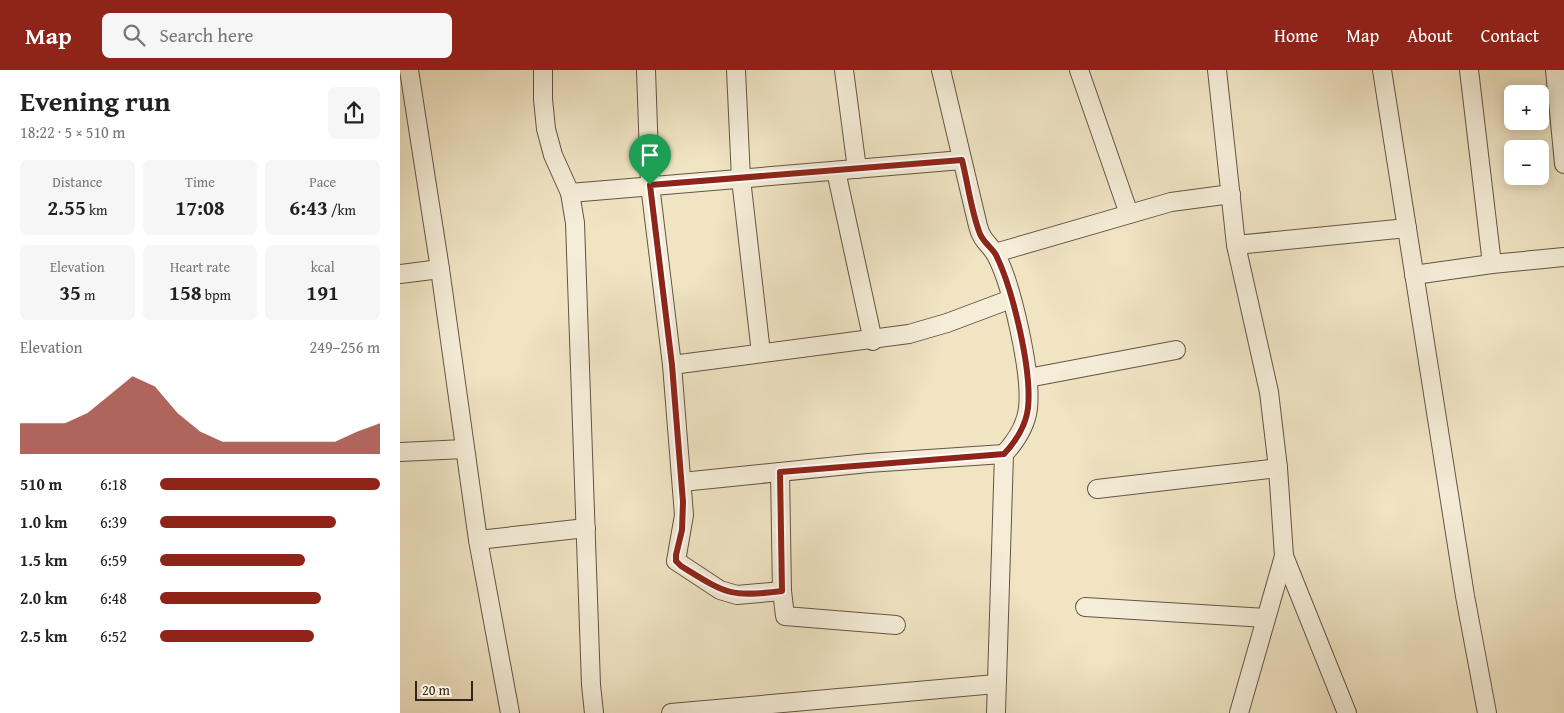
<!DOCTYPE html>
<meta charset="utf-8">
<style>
:root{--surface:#fff;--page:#f6f6f6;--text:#222;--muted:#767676;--accent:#8f2418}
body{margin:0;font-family:"Gentium Book Plus",serif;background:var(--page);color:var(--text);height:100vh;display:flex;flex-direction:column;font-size:19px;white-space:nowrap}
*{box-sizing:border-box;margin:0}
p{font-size:16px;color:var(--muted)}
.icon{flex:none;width:28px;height:28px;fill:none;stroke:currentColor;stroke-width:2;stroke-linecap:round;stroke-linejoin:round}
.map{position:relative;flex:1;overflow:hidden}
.side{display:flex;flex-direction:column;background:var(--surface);width:400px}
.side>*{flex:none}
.controls{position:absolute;left:1104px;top:15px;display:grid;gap:10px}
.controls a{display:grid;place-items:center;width:45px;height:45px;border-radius:8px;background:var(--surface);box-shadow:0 2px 12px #0003;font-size:25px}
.scale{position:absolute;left:15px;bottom:12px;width:58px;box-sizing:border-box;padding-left:5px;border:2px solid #34251c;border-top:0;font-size:14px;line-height:18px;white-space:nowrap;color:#34251c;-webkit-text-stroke:4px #f5edd8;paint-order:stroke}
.pin{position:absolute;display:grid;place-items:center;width:42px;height:42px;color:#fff;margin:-51px -21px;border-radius:50% 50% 50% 0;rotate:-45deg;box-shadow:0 0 5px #0007}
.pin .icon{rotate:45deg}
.round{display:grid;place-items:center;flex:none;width:52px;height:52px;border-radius:8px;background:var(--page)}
.head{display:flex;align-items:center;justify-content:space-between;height:85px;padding:0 20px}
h1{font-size:28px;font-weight:700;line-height:38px}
.stats{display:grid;grid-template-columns:repeat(3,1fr);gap:8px;height:85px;padding:5px 20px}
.stats div{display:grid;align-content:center;border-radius:8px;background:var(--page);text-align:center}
.stats b{font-size:21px;font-weight:700}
.stats small{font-size:14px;font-weight:400}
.stats p{font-size:14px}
.chart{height:140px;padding:10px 20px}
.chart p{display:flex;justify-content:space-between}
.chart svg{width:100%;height:90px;margin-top:5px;fill:var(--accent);opacity:.7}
ul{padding:0 20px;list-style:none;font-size:16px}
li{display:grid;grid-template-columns:80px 60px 1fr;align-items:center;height:38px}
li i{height:12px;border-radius:6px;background:var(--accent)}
header{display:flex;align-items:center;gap:30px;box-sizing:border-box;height:70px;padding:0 25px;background:var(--accent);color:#fff}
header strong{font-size:24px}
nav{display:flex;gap:28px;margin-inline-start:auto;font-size:18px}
.search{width:350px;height:45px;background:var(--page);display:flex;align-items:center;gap:12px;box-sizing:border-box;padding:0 18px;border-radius:8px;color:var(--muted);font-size:19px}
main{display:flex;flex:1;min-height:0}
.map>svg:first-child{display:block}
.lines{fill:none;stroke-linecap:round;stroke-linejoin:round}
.minor-casing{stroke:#635546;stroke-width:20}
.minor{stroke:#f5edd8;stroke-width:18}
.route-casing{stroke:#fff;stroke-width:10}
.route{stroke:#8f2418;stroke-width:6}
</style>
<header>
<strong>Map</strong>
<div class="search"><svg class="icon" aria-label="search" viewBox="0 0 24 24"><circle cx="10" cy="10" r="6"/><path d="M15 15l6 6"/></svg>Search here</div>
<nav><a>Home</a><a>Map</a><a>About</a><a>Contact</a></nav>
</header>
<main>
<section class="side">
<div class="head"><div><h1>Evening run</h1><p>18:22 · 5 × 510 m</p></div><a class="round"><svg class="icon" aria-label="share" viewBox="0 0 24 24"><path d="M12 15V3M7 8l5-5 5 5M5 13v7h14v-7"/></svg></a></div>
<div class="stats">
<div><p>Distance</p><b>2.55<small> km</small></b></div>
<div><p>Time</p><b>17:08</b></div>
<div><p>Pace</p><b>6:43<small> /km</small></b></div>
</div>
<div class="stats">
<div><p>Elevation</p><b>35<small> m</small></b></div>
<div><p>Heart rate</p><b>158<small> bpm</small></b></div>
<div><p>kcal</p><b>191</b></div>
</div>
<div class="chart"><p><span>Elevation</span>249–256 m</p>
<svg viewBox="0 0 160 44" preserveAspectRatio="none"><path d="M0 44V29L10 29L20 29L30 24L40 15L50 6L60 11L70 24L80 33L90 38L100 38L110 38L120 38L130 38L140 38L150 33L160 29V44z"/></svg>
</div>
<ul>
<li><b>510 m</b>6:18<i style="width:100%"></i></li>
<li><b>1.0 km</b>6:39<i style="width:80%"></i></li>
<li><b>1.5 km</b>6:59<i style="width:66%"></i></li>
<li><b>2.0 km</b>6:48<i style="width:73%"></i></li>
<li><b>2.5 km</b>6:52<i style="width:70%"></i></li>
</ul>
</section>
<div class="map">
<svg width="1164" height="643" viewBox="0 0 1164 643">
<rect width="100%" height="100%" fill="#f0e4c3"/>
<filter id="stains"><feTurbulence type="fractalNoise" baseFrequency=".004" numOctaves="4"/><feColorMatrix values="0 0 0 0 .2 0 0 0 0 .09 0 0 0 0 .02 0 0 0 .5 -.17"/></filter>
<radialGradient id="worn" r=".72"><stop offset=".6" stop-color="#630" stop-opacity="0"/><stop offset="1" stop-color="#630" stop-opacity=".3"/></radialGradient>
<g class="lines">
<g class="minor-casing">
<g id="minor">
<polyline points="9,0 40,199 78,470 110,643"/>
<polyline points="143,0 143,29 146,59 153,85 170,123 175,153 191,615 194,643"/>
<polyline points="246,0 250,115 272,295 509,264 547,253 611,229"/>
<polyline points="336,0 341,109 361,283"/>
<polyline points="444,0 457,99"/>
<path d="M541,0L578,156C582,172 590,174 596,185C612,215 632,304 628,338C626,356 616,371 604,384L596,643"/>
<polyline points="679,0 729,144"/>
<polyline points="817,0 836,175 869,322 878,398 884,486 947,643"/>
<polyline points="982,0 1065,526 1087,643"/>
<polyline points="1069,0 1092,194"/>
<polyline points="1155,0 1164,94"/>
<polyline points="436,101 473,271"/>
<polyline points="170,123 562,90"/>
<polyline points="836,175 1007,158"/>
<polyline points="595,183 771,132 831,124"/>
<polyline points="0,204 40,199"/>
<polyline points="1014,205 1092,194 1164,187"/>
<polyline points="272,295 284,445 276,491 320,520 337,525 382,521"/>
<polyline points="628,308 776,280"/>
<polyline points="0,382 64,379"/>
<polyline points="380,402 382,521 385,546 496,555"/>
<polyline points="282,412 468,393 604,384"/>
<polyline points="697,419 878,398"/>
<polyline points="78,470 186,458"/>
<polyline points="685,537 866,548"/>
<polyline points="271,643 596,614"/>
<polyline points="839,643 884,486"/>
</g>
</g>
<use href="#minor" class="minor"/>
</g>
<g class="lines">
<g class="route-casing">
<path id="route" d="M562,90C568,114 571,141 580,164C584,173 592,178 596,185C613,220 632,300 628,338C626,356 616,371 604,384L380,402L382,521C329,528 325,523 281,496L276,491V485L282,460L283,432L272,295L250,115Z"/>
</g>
<use href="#route" class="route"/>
</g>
<rect width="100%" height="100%" filter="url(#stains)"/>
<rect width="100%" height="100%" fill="url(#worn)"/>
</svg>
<div class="controls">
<a>+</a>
<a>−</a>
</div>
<div class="scale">20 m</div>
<div class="pin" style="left:250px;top:115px;background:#1e9e55"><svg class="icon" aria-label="arrive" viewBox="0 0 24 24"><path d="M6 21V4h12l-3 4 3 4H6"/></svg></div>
</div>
</main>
